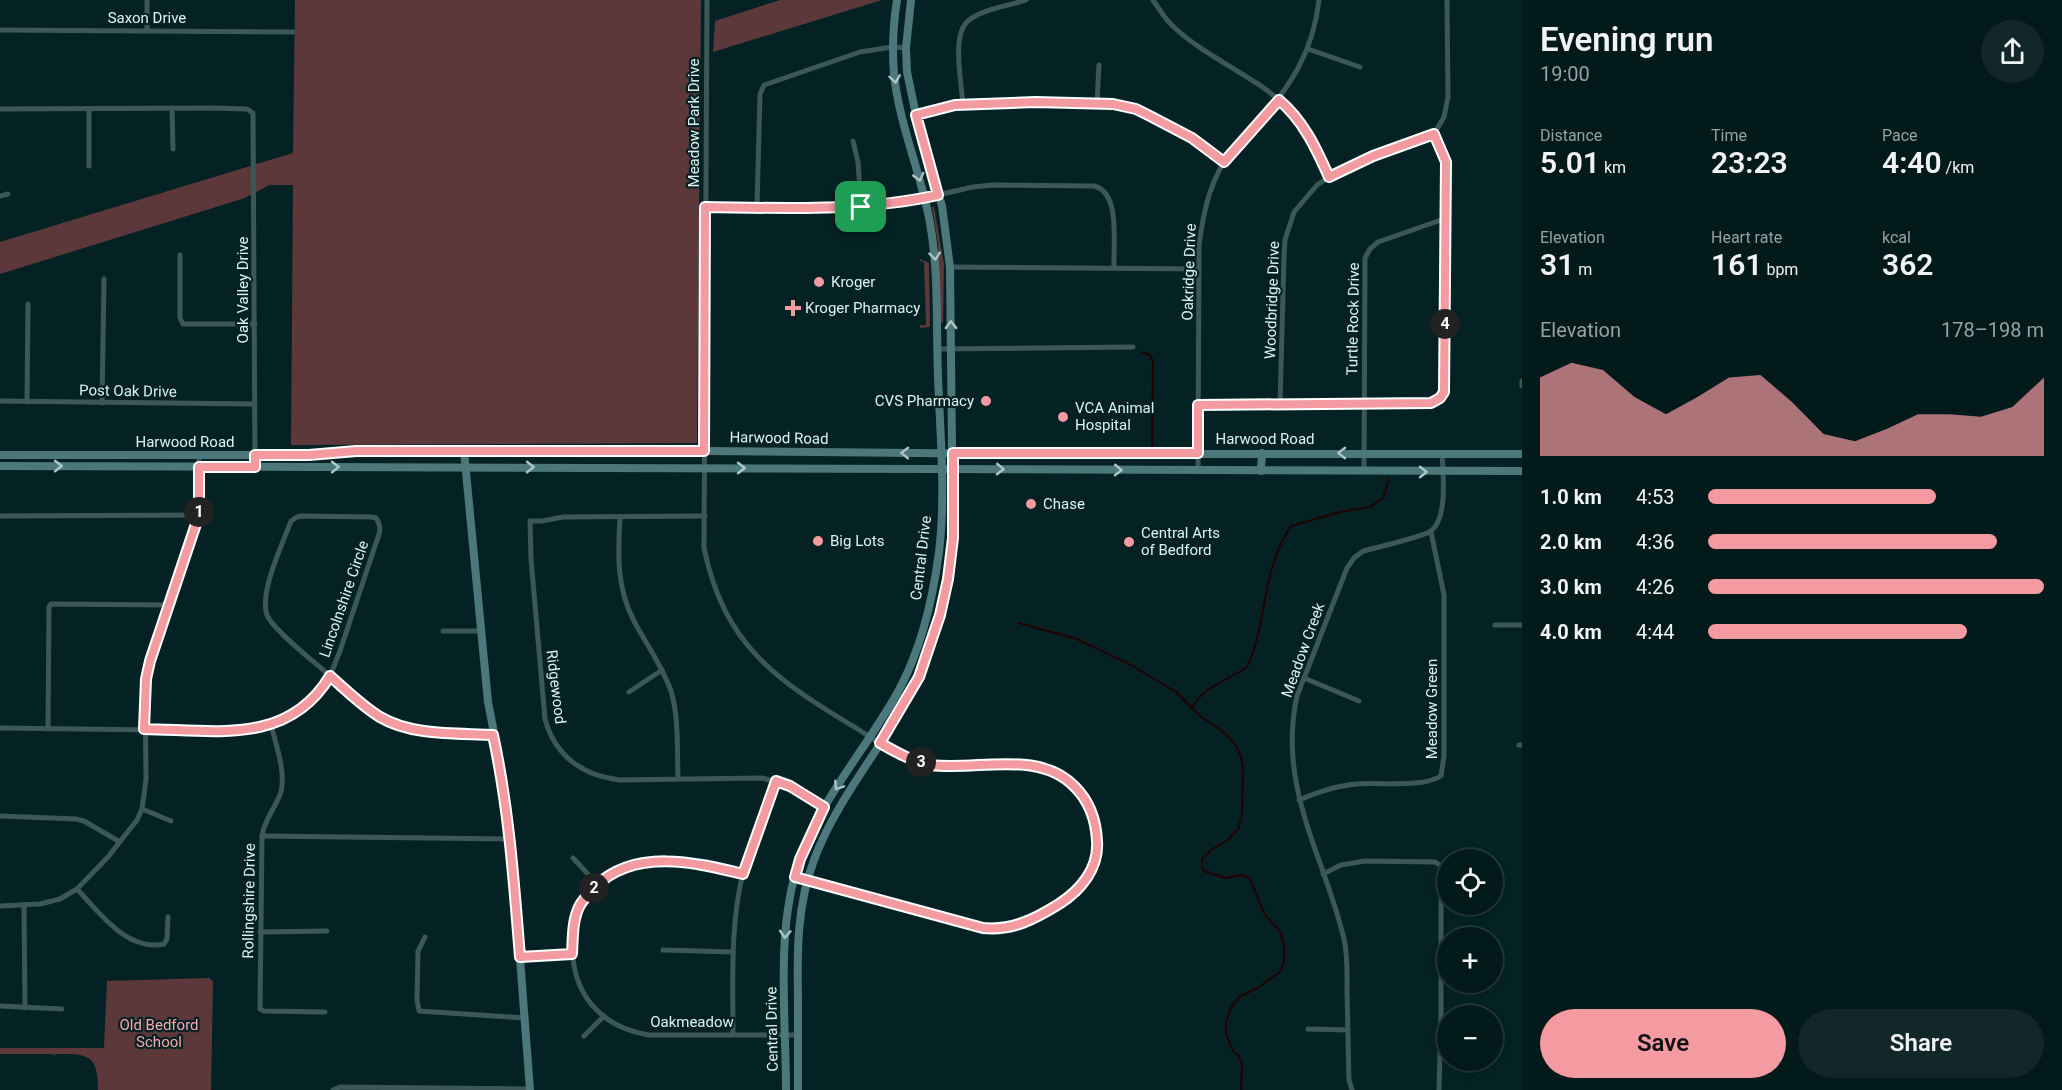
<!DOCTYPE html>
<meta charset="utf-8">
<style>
:root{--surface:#031a1b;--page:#112728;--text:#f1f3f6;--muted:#97a1a3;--line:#24383a;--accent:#f49aa1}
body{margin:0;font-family:Roboto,sans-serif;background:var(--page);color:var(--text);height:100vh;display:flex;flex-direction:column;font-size:22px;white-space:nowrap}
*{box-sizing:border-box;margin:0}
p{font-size:20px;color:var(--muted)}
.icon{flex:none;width:33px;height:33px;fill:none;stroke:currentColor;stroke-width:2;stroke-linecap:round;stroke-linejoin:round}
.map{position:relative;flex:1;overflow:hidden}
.drawer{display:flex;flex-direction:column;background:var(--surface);width:540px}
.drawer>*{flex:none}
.controls{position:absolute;left:1437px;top:849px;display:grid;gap:12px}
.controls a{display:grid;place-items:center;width:66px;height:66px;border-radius:50%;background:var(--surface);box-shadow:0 3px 9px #0003,0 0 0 2px var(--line);font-size:30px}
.pin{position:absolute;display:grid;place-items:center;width:51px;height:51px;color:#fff;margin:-26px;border-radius:12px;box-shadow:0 3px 9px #0006}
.km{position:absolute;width:30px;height:30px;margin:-15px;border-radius:50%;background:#222;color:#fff;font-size:16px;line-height:30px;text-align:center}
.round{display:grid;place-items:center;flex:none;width:63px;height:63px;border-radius:32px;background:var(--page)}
.overview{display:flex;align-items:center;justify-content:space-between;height:102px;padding:0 18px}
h1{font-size:33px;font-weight:600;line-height:45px}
.figures{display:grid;grid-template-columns:repeat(3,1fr);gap:9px;height:102px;padding:6px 18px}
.figures div{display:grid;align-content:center}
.figures b{font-size:30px;font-weight:600}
.figures small{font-size:16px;font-weight:400}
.figures p{font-size:16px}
.chart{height:168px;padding:12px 18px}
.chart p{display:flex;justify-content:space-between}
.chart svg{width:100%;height:108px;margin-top:6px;fill:var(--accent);opacity:.7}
.action{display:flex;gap:12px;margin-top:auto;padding:12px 18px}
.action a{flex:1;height:69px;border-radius:36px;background:var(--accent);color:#111;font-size:24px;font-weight:600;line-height:69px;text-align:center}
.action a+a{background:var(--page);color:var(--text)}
ul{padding:0 18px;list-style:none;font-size:20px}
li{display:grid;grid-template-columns:96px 72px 1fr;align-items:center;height:45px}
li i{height:15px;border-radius:8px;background:var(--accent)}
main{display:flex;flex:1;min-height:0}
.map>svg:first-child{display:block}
.green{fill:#5c383b}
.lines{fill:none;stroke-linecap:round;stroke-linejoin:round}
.stream{stroke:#220003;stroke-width:2}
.street{stroke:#3d5759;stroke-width:5}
.secondary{stroke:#4c787b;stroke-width:8}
.oneway{stroke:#acc6c8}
.route-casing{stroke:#fff;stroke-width:12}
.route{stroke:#f49aa1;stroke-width:8}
.poi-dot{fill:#f49aa1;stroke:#042224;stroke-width:2}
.labels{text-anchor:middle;stroke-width:4.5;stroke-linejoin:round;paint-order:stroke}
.street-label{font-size:15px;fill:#dff0f1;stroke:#042224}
.poi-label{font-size:15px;fill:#dff0f1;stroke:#042224;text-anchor:start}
.park-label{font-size:15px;fill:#fca7ad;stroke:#042224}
</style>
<main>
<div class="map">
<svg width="1522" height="1090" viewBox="0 0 1522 1090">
<rect width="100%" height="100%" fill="#042224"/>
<g class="green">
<polygon points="295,0 701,0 697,443 291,445 293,185 269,185 245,198 0,274 0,242 293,153"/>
<polygon points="780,0 882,0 713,52 715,21"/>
<polygon points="932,206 934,207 944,264 943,322 942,323 939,319 938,244"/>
<polygon points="920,259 929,263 930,325 929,327 920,328 920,325 926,325 924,262 920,261"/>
<path d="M209,978L213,982L211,1090H98C98,1053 87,1054 56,1054L54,1056L53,1054H0V1048H104L107,981Z"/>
</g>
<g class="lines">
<g class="stream">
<polyline points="1142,352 1150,355 1153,361 1152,451"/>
<polyline points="1019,623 1077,639 1131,665 1176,692 1199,715 1226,734 1235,744 1241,756 1243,768 1242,816 1238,829 1228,840 1211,850 1202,859 1202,867 1204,871 1225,878 1244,875 1250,879 1265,915 1280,931 1284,945 1284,961 1281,971 1259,987 1239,997 1231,1008 1226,1021 1226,1034 1233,1051 1239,1056 1242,1065 1241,1090"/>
<path d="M1193,707C1202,687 1229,680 1247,667C1269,619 1260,572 1291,526L1340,512L1370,507L1383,498L1389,479"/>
</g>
<g class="street">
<path d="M707,0L704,548C724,645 776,680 856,728C878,742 903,760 929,765C975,772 1031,751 1071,783C1085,794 1094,812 1096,830C1100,868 1084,888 1053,908C1027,924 1002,933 972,925L795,877"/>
<path d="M1153,0C1160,10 1166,21 1176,29C1209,59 1253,75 1286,106C1306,125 1318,152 1329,177"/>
<polyline points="0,30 293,32"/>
<polyline points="147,30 147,0"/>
<polyline points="1308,49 1360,67"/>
<polyline points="1097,103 1099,65"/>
<path d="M963,105C962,85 951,35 968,21C982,9 1008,6 1026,0"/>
<polyline points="172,108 173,149"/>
<polyline points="0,109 212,108 247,109 253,113 255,467"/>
<polyline points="89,109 89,166"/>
<polyline points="916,115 963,105 1035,102 1113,104 1127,106 1150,116 1192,138 1224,162"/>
<polyline points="853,141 858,162 861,207"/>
<polyline points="0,196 8,194"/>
<path d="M705,207H861L916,200L973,187L992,185L1094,186C1121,192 1113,245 1114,268"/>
<polyline points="757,207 760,94 764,85 860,52 892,47 906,48"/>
<polyline points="180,255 180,318 183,324 255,324"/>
<polyline points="950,267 1199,269"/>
<polyline points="937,349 1133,347"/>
<polyline points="1522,381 1522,386"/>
<polyline points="0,401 255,404"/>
<polyline points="27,402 28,304"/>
<polyline points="102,403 104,279"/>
<polyline points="1280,404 1284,256 1285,240 1294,212 1317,185 1329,177 1373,156 1434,134 1444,117 1448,97 1447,0"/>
<polyline points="1198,405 1431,403 1440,398 1445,385 1446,162 1441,147 1434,134"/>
<path d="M1198,471L1199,245C1203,216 1208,188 1224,162C1232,149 1246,136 1257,124C1291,86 1313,52 1319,0"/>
<polyline points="1364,472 1365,258 1370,249 1378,242 1444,219"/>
<polyline points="0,516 199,515"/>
<path d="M302,516L372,517L376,518C383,528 379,535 375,546L340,651L330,676C317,664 272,629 267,615C259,592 283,543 291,521L297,517Z"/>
<path d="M705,516L563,517L542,521H530L531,559L545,719C555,756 583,776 620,780L762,778L790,786L824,807"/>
<path d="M620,517C618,553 616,587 634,621C646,644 662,665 671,691C679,718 677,750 678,778"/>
<polyline points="1495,625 1522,625"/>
<polyline points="443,631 481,631"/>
<polyline points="1304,678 1359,701"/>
<polyline points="629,692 662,670"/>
<path d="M271,725C276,745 286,772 281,792C276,807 264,820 262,836L260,1009L264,1011L325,1012"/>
<path d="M0,728L230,731C278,726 304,720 330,676C346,690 362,706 380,717C412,736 457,733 493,735"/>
<polyline points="48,729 49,607 51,604 169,605"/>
<polyline points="1519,745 1522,745"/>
<path d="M1299,800C1318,792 1337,785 1358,784C1381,782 1422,788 1441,776L1444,756V595L1431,532"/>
<polyline points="142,809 171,821"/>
<polyline points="0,816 76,819 84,821 120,842"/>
<polyline points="262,836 511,839"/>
<polyline points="573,858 598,885"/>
<path d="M743,874C709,866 674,857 638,864C625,866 612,873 601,882C581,898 574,916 573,942C570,991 599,1027 649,1035H798"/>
<polyline points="1323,874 1341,865 1365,861 1435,862 1441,866 1441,1012 1439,1090"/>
<path d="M77,889C99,912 127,952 164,944L167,939L168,917"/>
<polyline points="24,905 25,1008"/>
<polyline points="0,906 40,904 60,899 77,889 108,857 137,820 142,809 146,780 145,679 199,515 199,456"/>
<polyline points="260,932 327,931"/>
<polyline points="425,937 418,951 417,1000 419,1011 525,1018"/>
<polyline points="663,950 733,952"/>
<polyline points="520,957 572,955"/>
<polyline points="0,1006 62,1009"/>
<polyline points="1308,1029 1348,1030"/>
<path d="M733,1034C733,981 730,925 743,873C751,841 765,811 776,781"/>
<polyline points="584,1036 604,1016"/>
<polyline points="333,1090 340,1087 530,1089"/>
<path d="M1352,1090L1349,1080C1348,1051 1348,1022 1347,993C1347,975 1348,956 1344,939C1324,855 1277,787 1297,696L1347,568L1354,558L1363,551C1375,548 1425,536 1431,531C1448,518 1443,474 1442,454"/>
</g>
<g class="secondary">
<polyline points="464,451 488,702 503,779 511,839 530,1090"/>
<polyline points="0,455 309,455 356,451 704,451 1029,454 1522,454"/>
<polyline points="0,466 1522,471"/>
<polyline points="1261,471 1262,453"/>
<path d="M786,1090C786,1016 775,928 800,859C822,796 869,746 900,688C922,646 933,598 939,552C946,494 940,434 938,376C936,325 939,273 930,223C921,173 899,124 894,74C892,49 893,25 897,0"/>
<path d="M798,1090C798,1060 798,1029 798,999C797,951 797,905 814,860C833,807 875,756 903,707C933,655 945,597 953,538L950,267L942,206L916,115L907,72L906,48L911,0"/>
</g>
</g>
<defs><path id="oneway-chevron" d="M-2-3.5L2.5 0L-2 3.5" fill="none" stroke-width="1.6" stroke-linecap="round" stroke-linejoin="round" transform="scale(1.5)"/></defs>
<g class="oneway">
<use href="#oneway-chevron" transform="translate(895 79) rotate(82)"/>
<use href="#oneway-chevron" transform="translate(919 177) rotate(75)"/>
<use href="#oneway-chevron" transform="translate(935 256) rotate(84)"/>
<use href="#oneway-chevron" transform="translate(951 325) rotate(-91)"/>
<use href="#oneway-chevron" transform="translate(905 453) rotate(-179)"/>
<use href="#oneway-chevron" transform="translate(1342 453) rotate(-179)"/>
<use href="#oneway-chevron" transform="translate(58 466)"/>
<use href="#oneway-chevron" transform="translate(335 467)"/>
<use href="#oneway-chevron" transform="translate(530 467)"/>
<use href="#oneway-chevron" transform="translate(741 468)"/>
<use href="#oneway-chevron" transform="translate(1000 469) rotate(1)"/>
<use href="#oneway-chevron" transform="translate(1118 470) rotate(1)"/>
<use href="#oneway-chevron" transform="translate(1423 472)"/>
<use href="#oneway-chevron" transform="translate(838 786) rotate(123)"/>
<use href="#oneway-chevron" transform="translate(785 934) rotate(94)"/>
</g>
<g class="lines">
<g class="route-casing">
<path id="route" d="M1279,100C1303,120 1316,148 1329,177L1373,156L1434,134L1446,162L1444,392L1440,398L1431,403L1198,405V453H953V538L948,579L940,615L919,677L880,743C896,752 913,762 931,765C977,771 1039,749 1075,787C1090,802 1096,820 1097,841C1099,868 1081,890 1059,904C1035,919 1012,931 983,928L795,877L800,859L824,807L790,786L776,781L743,874C695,862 634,848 595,887C590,893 584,898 580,905C572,920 573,938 572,954L520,957C514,883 509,809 493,735C457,733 412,736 380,717C362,706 346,690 330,676C288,746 214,730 144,729L146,679L150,661L199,515V467H255V455H309L356,451H704L705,207C783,208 862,212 938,195L916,115L955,105L1035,102L1113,104L1136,109L1150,116L1192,138L1224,162Z"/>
</g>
<use href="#route" class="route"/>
</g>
<g class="poi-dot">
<circle cx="819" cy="282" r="6"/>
<path d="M790 299h6v6h6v6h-6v6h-6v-6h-6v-6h6z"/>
<circle cx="986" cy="401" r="6"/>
<circle cx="1063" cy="417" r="6"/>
<circle cx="1031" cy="504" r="6"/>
<circle cx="818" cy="541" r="6"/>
<circle cx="1129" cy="542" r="6"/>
</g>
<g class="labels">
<g class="street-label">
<text x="147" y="23">Saxon Drive</text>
<text transform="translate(694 123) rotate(-90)" y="5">Meadow Park Drive</text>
<text transform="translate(1189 272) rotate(-88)" y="5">Oakridge Drive</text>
<text transform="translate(243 290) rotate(-90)" y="5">Oak Valley Drive</text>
<text transform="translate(1272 300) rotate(-88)" y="5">Woodbridge Drive</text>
<text transform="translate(1353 319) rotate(-89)" y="5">Turtle Rock Drive</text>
<text transform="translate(128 391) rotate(1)" y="5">Post Oak Drive</text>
<text transform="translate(779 438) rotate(1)" y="5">Harwood Road</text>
<text x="1265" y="444">Harwood Road</text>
<text x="185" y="447">Harwood Road</text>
<text transform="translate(921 558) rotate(-83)" y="5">Central Drive</text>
<text transform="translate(344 599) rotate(-71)" y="5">Lincolnshire Circle</text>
<text transform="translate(1303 650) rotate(-70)" y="5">Meadow Creek</text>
<text transform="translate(556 687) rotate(83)" y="5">Ridgewood</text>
<text transform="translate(1432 709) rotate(-90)" y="5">Meadow Green</text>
<text transform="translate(249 901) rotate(-89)" y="5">Rollingshire Drive</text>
<text x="692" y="1027">Oakmeadow</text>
<text transform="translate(772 1029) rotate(-91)" y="5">Central Drive</text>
</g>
<g class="poi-label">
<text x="831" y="287">Kroger</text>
<text x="805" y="313">Kroger Pharmacy</text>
<text x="974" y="406" text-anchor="end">CVS Pharmacy</text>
<text x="1075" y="413">VCA Animal<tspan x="1075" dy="17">Hospital</tspan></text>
<text x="1043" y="509">Chase</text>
<text x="1141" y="538">Central Arts<tspan x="1141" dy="17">of Bedford</tspan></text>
<text x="830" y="546">Big Lots</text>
</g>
<g class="park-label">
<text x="159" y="1030">Old Bedford<tspan x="159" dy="17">School</tspan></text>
</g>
</g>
</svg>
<div class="controls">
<a><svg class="icon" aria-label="locate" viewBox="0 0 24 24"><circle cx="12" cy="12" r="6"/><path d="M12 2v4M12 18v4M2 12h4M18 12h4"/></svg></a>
<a>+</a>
<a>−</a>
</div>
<div class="pin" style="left:861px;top:207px;background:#1e9e55"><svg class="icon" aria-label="arrive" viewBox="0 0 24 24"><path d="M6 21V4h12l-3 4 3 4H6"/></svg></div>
<b class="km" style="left:199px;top:512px">1</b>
<b class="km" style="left:594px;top:888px">2</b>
<b class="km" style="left:921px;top:762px">3</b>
<b class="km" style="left:1445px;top:324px">4</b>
</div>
<section class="drawer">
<div class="overview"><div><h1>Evening run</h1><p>19:00</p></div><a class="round"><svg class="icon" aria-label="share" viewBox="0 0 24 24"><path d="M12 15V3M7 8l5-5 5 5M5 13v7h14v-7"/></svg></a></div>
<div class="figures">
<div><p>Distance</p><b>5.01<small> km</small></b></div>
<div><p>Time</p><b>23:23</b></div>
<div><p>Pace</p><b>4:40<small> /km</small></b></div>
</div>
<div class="figures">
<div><p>Elevation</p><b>31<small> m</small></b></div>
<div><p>Heart rate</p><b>161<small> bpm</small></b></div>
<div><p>kcal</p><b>362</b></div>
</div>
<div class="chart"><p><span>Elevation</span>178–198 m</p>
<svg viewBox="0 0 160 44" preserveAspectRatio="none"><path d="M0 44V12L10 6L20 9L30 20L40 27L50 20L60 12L70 11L80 22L90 35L100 38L110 33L120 27L130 27L140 28L150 24L160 12V44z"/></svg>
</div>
<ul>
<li><b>1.0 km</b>4:53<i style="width:68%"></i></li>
<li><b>2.0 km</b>4:36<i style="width:86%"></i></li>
<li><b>3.0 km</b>4:26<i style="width:100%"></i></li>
<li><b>4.0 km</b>4:44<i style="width:77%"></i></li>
</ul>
<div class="action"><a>Save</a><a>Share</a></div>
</section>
</main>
